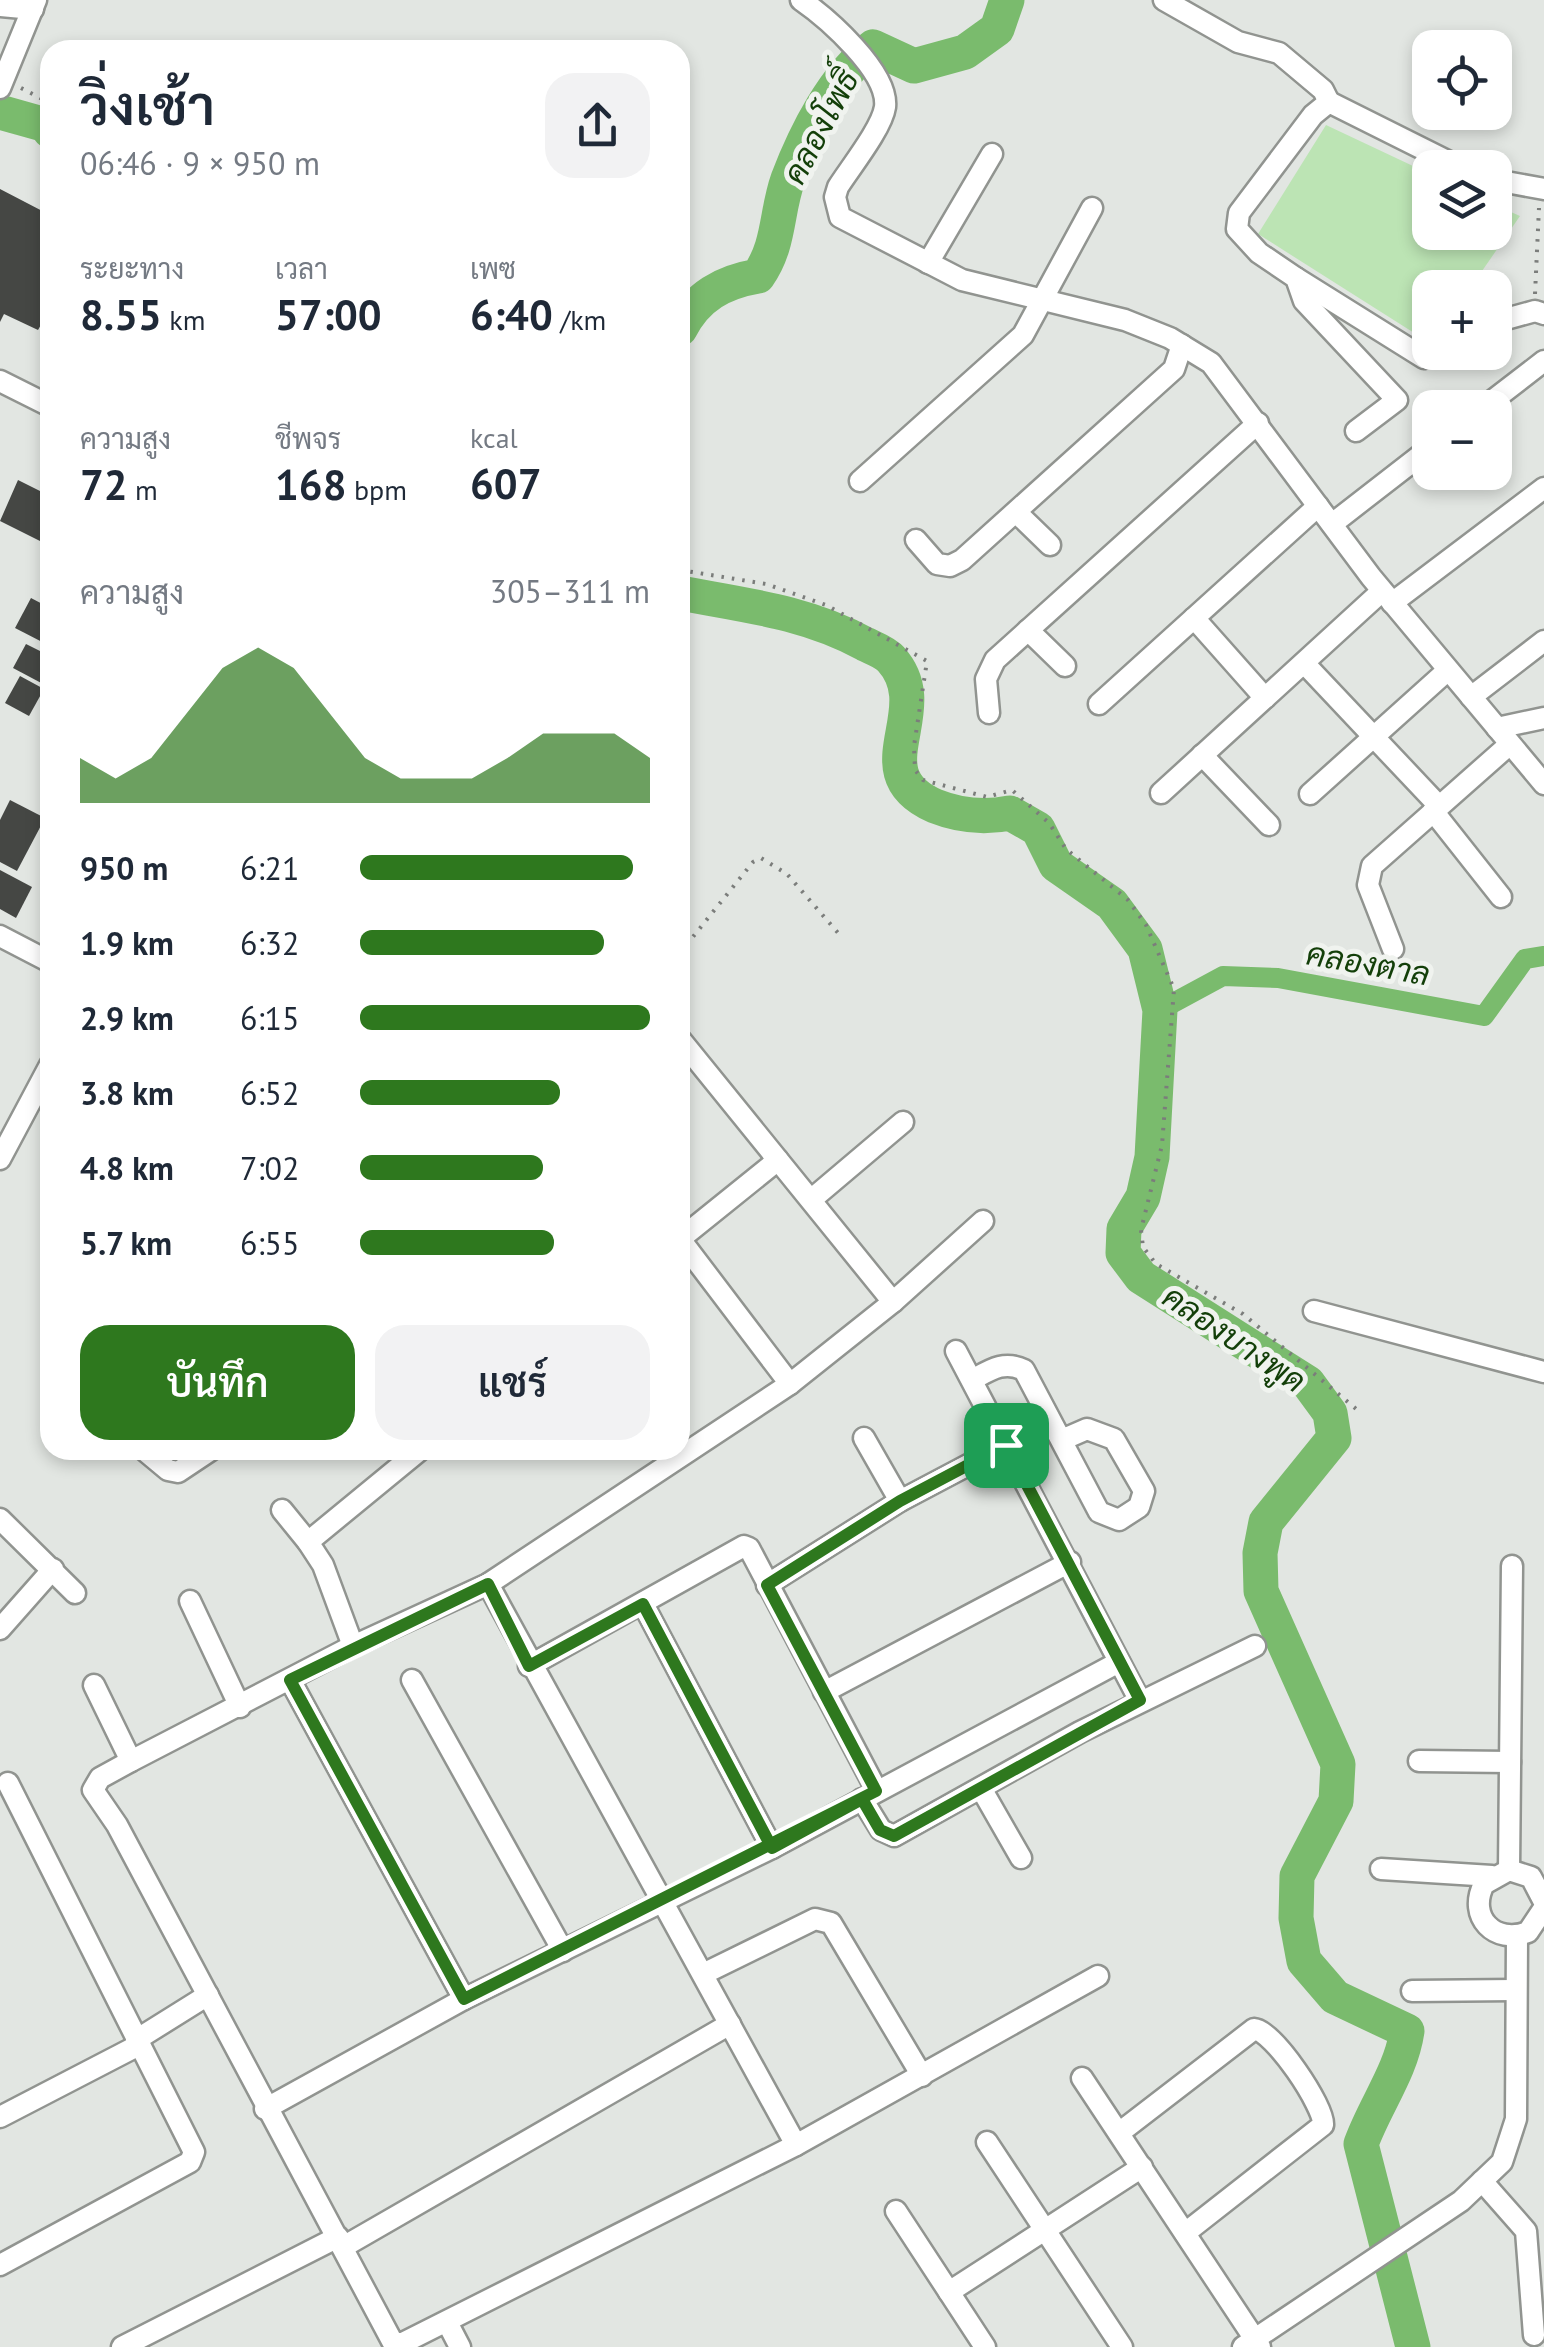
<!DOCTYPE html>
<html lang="th">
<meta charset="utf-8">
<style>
:root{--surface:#fff;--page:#f2f2f3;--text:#1f2937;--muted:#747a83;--accent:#2e781e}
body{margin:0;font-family:"PT Sans",Sarabun,sans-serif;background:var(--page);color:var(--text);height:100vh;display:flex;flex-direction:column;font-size:38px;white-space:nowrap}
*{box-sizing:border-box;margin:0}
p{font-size:32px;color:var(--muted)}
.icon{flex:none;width:55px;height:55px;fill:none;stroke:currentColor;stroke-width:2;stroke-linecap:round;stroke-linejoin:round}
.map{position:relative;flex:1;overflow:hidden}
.sheet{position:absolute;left:40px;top:40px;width:650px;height:1420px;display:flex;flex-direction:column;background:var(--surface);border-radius:30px;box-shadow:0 5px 15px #0003}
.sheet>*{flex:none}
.controls{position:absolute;left:1412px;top:30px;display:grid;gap:20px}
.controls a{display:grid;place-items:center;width:100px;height:100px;border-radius:20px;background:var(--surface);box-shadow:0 5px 15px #0003;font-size:50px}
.pin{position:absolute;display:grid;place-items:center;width:85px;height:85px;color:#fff;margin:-42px;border-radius:20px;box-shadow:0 5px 15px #0006}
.round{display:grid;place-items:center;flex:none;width:105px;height:105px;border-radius:30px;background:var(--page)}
.summary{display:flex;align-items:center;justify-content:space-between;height:170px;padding:0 40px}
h1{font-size:55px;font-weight:600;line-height:75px}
.stats{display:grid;grid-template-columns:repeat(3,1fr);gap:15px;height:170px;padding:10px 40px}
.stats div{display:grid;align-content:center}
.stats b{font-size:42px;font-weight:600}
.stats small{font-size:28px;font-weight:400}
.stats p{font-size:28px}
.chart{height:280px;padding:20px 40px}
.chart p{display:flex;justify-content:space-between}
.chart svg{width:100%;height:180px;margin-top:10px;fill:var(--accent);opacity:.7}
.button{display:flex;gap:20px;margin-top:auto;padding:20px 40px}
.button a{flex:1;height:115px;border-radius:30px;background:var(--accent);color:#fff;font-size:40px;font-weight:600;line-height:115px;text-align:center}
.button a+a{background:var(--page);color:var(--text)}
ul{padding:0 40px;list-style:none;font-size:32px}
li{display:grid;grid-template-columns:160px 120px 1fr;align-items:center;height:75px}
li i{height:25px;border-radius:12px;background:var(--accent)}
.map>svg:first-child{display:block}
.green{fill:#bce4b4}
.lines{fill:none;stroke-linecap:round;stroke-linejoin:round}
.canal{stroke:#7abb6d;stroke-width:20}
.river{stroke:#7abb6d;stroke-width:35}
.building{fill:#454744}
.minor-casing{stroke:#919490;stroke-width:25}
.path{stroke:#7b7d7b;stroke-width:4;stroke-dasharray:2.5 8;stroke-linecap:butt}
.minor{stroke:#fff;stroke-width:20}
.route-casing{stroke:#fff;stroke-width:20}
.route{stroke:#2e781e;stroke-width:12}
.labels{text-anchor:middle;stroke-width:10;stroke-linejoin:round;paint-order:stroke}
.water-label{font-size:32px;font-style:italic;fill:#133f09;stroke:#f0f3ef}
</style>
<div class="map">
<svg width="1544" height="2347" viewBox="0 0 1544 2347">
<rect width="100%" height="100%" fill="#e2e6e2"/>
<polygon class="green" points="1326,125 1430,174 1430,232 1495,232 1495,205 1520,216 1471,287 1430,288 1430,343 1258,234"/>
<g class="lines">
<polyline class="canal" points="1160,1010 1223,976 1278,978 1484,1016 1525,959 1544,956"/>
<g class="river">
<polyline points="0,112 46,125 50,131"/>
<path d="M680,329C697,296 723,282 758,276C780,245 776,212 788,179C805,134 834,76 873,47L914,66L965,52L997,29L1007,0"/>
<path d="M680,593C744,605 807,612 865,644C873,648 885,652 891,659C938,711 858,772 935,806C960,816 985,818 1010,813L1038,829L1056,865L1112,904L1145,949L1160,1010L1152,1157L1143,1197L1124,1229L1123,1253L1141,1277L1308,1383L1330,1413L1334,1438L1266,1522L1260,1553L1261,1591L1338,1764L1336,1801L1297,1876L1296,1918L1304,1961L1335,1997L1407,2031C1401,2072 1375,2105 1361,2144L1413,2347"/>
</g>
</g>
<g class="building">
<polygon points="0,189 50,215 50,309 38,330 4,314 0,322"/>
<polygon points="18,480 40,491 45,480 50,482 50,546 0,521"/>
<polygon points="31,598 50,608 50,646 15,628"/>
<polygon points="26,644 50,656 45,685 13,668"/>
<polygon points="20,676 44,689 29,716 5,703"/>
<polygon points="10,800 45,818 17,871 0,862 0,820"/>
<polygon points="0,870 32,887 16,918 0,909"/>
</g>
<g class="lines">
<g class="minor-casing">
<g id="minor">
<path d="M801,0C827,18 889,72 885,107C882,128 850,168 838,187L835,197L840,217L962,280L1125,320L1170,338L1211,363L1371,577L1544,784"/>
<polyline points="1164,0 1238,42 1279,53 1323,90 1329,102"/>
<polyline points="0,6 33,9"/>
<polyline points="0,88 36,0"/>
<polyline points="1495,180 1544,189"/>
<polyline points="928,263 992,154"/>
<polyline points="1296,278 1424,358 1444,352"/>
<polyline points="1495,322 1535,311 1544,314"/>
<polyline points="0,381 50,406"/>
<polyline points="1483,408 1544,361"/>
<polyline points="1356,431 1397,400 1304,301 1296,278 1259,253 1237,229 1239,213 1313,115 1329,102 1461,168"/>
<polyline points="860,481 1023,335 1092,208"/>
<polyline points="1016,512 1050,545"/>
<polyline points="1332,524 1430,448"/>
<polyline points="916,540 937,564 950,566 962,560 1174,369 1182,345"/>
<polyline points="1392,603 1544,488"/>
<polyline points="1194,618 1265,698"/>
<polyline points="1028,630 1065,666"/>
<polyline points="1304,663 1439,806"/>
<polyline points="1471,697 1544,641"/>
<polyline points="1099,704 1318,506"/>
<polyline points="989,713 986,679 995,660 1258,423"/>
<polyline points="1497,728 1544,718"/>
<polyline points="1202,755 1269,825"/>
<polyline points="1161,793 1382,591"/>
<polyline points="1310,794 1448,670"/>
<polyline points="1433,811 1501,897"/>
<polyline points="0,936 50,962"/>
<polyline points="1393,949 1368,885 1372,866 1510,744"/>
<polyline points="680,1039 893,1302"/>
<polyline points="0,1159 50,1065"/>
<polyline points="778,1160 680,1239 790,1384"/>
<polyline points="812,1199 903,1122"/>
<polyline points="983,1221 893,1302 790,1384 488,1584 353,1646 131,1761 100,1778 93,1790 117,1825 392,2341 401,2344 796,2145 1098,1976"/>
<polyline points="1314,1311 1544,1372"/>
<polyline points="956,1351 1140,1701"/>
<path d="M972,1380C990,1370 1004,1360 1024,1370L1099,1512L1119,1520L1139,1507L1144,1491L1114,1439L1087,1429L1064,1439"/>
<polyline points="864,1438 900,1501"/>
<polyline points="144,1450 168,1470 178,1472 211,1450"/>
<polyline points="282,1510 308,1542"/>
<polyline points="0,1519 75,1593"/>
<polyline points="488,1584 796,2145"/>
<polyline points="767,1585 900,1501 1006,1445"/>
<polyline points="190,1601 240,1707"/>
<polyline points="643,1604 772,1848"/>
<polyline points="0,1629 53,1569"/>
<polyline points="353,1646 323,1565 308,1542 420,1450"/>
<polyline points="529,1666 744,1546 749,1548 877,1791"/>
<polyline points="290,1680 464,1999"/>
<polyline points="412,1680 563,1951"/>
<polyline points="94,1685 131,1761"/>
<polyline points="824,1692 1070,1562"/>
<polyline points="1419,1761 1510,1762"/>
<polyline points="982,1790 1021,1858"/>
<polyline points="862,1799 881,1830 894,1836 1080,1732 1255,1646"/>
<polyline points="1381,1869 1492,1876"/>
<polyline points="1509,1870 1512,1566"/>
<path d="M1544,1902L1531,1877L1509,1870L1484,1884C1467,1917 1495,1945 1528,1932L1544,1908"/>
<polyline points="703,1974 815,1919 831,1923 922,2076"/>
<polyline points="1412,1991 1515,1990"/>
<polyline points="136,2040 208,1995"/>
<polyline points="1082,2078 1260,2347"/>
<polyline points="265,2109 464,1999 772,1848 1119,1662"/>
<polyline points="0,2117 139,2045"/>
<path d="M1119,2133L1254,2029C1273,2030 1325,2107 1323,2125L1185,2233"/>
<polyline points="987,2142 1122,2347"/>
<polyline points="1482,2181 1526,2231 1534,2335"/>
<polyline points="896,2211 985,2347"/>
<polyline points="343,2247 730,2024"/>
<polyline points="0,2265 190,2162 194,2152 8,1783"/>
<polyline points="949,2292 1142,2167"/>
<polyline points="447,2322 460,2347"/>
<polyline points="122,2347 338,2237"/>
<polyline points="1243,2347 1461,2201 1502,2162 1516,2119 1517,1937"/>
</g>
</g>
<g class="path">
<polyline points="21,88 50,103"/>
<polyline points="1535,294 1539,208"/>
<polyline points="680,570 766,584 826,605 927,661 914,746 915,770 923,780 987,797 1012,790 1049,823 1066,849 1128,900 1146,925 1174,989 1162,1145 1141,1230 1143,1247 1156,1264 1243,1314 1361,1413"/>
<polyline points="680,953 753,862 761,858 787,874 839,934"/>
</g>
<use href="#minor" class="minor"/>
</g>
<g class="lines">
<g class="route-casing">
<polyline id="route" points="1006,1445 900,1501 767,1585 876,1791 464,1999 290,1680 488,1584 529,1666 643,1604 772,1848 862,1799 880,1830 894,1836 1140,1700 1006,1445"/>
</g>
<use href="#route" class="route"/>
</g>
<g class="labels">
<g class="water-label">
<text transform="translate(821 127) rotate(-62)" y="11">คลองโพธิ์</text>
<text transform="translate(1368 964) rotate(10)" y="11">คลองตาล</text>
<text transform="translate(1234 1339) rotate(34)" y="11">คลองบางพูด</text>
</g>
</g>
</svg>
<div class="controls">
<a><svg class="icon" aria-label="locate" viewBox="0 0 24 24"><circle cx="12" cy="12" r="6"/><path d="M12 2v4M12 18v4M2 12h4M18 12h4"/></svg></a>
<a><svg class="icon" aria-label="layers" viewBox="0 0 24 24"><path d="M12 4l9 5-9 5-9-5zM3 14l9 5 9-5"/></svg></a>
<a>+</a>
<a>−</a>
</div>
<div class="pin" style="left:1006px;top:1445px;background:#1e9e55"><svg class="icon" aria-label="arrive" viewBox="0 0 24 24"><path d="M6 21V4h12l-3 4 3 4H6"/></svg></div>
<section class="sheet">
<div class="summary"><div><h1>วิ่งเช้า</h1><p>06:46 · 9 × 950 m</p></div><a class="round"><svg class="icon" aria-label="share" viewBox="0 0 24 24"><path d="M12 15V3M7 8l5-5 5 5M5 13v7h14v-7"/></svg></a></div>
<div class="stats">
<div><p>ระยะทาง</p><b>8.55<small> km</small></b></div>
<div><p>เวลา</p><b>57:00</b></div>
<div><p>เพซ</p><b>6:40<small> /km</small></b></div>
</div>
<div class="stats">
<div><p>ความสูง</p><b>72<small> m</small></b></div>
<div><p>ชีพจร</p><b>168<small> bpm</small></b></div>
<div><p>kcal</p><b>607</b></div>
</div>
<div class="chart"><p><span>ความสูง</span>305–311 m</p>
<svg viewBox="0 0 160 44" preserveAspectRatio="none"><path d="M0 44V33L10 38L20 33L30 22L40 11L50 6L60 11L70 22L80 33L90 38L100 38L110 38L120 33L130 27L140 27L150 27L160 33V44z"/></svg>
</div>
<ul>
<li><b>950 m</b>6:21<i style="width:94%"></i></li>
<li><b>1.9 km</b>6:32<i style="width:84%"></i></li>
<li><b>2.9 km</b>6:15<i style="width:100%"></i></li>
<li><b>3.8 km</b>6:52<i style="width:69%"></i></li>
<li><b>4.8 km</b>7:02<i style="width:63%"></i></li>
<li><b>5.7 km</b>6:55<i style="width:67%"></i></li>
</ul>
<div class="button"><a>บันทึก</a><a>แชร์</a></div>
</section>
</div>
